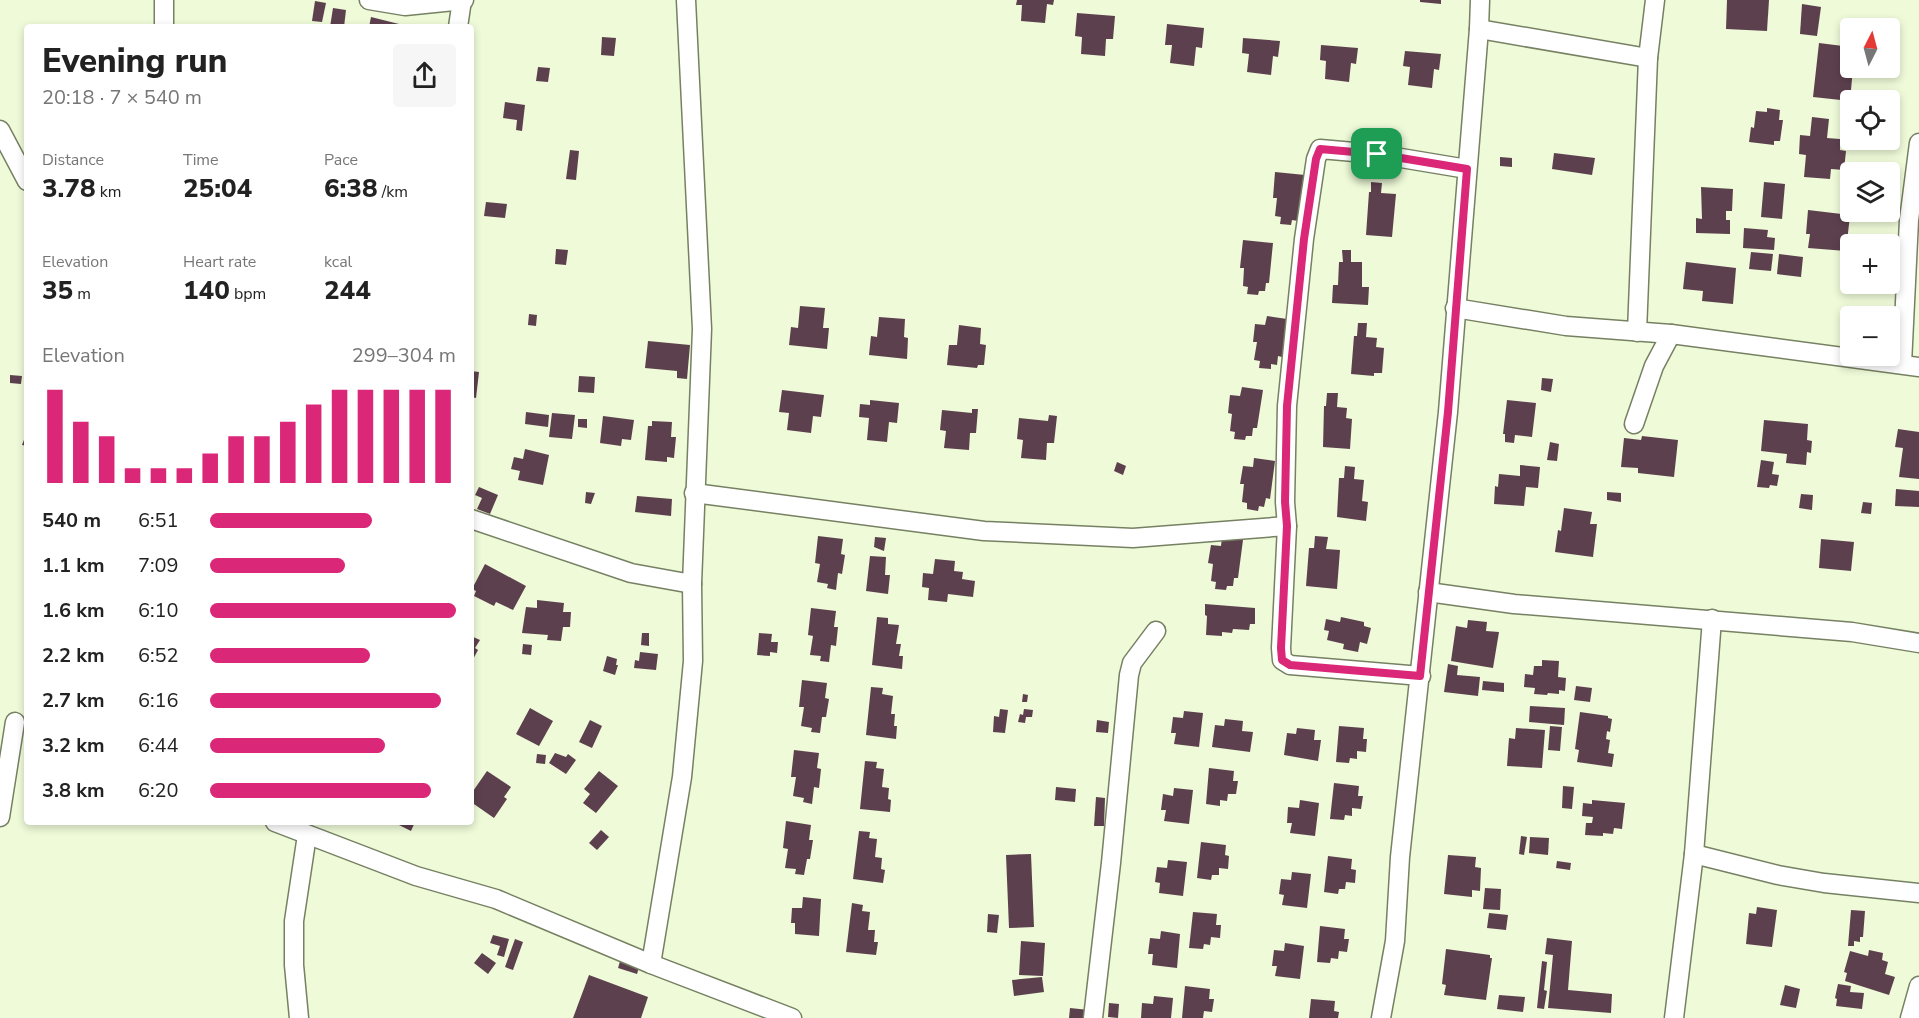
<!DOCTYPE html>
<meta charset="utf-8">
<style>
:root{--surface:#fff;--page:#f6f6f6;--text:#222;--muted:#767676;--accent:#db2777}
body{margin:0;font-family:"Nunito Sans",sans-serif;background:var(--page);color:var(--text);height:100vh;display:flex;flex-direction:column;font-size:22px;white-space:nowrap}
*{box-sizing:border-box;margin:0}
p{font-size:20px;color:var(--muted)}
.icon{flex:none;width:33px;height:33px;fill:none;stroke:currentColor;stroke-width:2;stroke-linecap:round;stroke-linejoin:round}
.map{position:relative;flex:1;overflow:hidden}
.details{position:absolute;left:24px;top:24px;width:450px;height:801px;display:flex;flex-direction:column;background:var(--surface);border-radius:6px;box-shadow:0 3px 9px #0003}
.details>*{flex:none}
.needle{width:39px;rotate:6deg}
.tools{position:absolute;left:1840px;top:18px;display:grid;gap:12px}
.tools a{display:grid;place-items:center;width:60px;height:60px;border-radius:6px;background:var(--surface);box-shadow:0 3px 9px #0003;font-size:30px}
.pin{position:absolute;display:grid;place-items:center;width:51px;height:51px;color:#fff;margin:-26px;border-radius:12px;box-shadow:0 3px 9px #0006}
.round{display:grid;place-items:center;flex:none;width:63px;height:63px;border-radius:6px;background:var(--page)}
.summary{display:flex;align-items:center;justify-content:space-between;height:102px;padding:0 18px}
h1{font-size:33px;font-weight:800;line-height:45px}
.figures{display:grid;grid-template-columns:repeat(3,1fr);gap:9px;height:102px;padding:6px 18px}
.figures div{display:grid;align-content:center}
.figures b{font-size:26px;font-weight:800}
.figures small{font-size:16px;font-weight:400}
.figures p{font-size:16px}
.chart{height:168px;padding:12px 18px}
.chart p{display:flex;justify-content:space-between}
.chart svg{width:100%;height:108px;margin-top:6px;stroke:var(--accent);stroke-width:6}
ul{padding:0 18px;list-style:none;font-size:20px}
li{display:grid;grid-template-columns:96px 72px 1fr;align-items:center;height:45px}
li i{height:15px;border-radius:8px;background:var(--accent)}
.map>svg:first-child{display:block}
.building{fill:#5d404e}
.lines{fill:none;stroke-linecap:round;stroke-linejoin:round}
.street-casing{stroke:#768062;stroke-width:21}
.street{stroke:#fff;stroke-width:18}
.route-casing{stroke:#fff;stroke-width:12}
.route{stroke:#db2777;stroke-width:8}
</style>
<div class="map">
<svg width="1919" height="1018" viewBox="0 0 1919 1018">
<rect width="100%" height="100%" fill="#eefad8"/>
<g class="building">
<polygon points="1017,0 1054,0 1053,5 1047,4 1045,23 1021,21 1022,5 1016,5"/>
<polygon points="1420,0 1441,0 1441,4 1420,2"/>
<polygon points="1727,0 1769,0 1767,31 1726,29"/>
<polygon points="315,1 326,3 322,22 312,21"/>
<polygon points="1802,4 1821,7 1817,36 1800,34"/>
<polygon points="333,8 346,10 344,27 330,27"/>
<polygon points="1077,13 1115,16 1113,39 1106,39 1105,56 1081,54 1082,37 1075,36"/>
<polygon points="371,17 403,25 402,27 369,27"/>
<polygon points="1167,24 1204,28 1202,48 1196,47 1194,66 1170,63 1172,45 1165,45"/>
<polygon points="602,37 616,38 614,56 601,55"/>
<polygon points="1243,38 1280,41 1278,57 1273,56 1271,75 1247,72 1249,54 1242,53"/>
<polygon points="1819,43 1851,47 1851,68 1853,68 1850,101 1813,97"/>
<polygon points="1321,45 1358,48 1356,64 1351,63 1349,82 1325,79 1326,61 1320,60"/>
<polygon points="1405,51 1441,54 1439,70 1434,69 1432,88 1408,85 1410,67 1403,66"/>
<polygon points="538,67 550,68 548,82 536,81"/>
<polygon points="505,102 525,105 522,131 516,130 517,120 503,118"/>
<polygon points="1767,108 1780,110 1779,120 1783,120 1780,141 1774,141 1774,145 1749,142 1751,127 1754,128 1756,111 1767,112"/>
<polygon points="1812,117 1829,119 1827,138 1840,139 1840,150 1846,151 1844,170 1831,169 1830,179 1804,177 1806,155 1799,154 1800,135 1810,136"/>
<polygon points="570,150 579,151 576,180 566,179"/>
<polygon points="1554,153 1595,158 1592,175 1552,169"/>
<polygon points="1500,157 1512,158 1512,167 1500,166"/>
<polygon points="1275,172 1305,175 1302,213 1298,212 1298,221 1292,220 1291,225 1280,224 1281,217 1275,216 1277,198 1273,198"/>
<polygon points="1371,182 1382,183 1381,193 1396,194 1392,237 1366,235 1369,192 1371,192"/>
<polygon points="1764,182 1785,184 1782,219 1761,217"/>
<polygon points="1701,187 1733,189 1732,211 1726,211 1726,220 1730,220 1730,234 1696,233 1696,218 1702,219"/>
<polygon points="486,202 507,204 505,218 484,216"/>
<polygon points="1808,210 1850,215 1846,251 1808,248 1810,234 1806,234"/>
<polygon points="1744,228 1768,230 1767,237 1775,238 1774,250 1743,248"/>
<polygon points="1243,240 1273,243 1269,283 1266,283 1265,291 1259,291 1258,295 1247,294 1248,287 1243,286 1244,268 1240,268"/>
<polygon points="556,249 568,250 566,265 555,264"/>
<polygon points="1342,250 1351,250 1351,262 1362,262 1362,287 1369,287 1368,305 1332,303 1333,285 1338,285 1339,262 1343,262"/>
<polygon points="1751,252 1773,254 1771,271 1749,269"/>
<polygon points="1779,254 1803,257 1801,277 1777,274"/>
<polygon points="1686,262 1736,268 1733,304 1702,301 1703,291 1683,289"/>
<polygon points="800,306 825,308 823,328 829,328 827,349 789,345 791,327 798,328"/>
<polygon points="529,314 537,315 536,326 528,325"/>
<polygon points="1267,316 1287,319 1282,357 1278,356 1277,365 1271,364 1271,369 1259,368 1260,361 1254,360 1257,342 1253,342 1255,324 1265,325"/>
<polygon points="879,317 905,319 904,337 908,338 907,359 869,355 871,336 877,337"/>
<polygon points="1358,323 1367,323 1366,337 1377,338 1376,347 1384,348 1382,373 1374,373 1374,376 1351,374 1354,336 1357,336"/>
<polygon points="959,325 981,328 980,344 986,345 984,365 978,365 977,368 947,365 949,345 957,345"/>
<polygon points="648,341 690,345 687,379 677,378 677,371 645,368"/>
<polygon points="471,371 479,372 476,398 471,397"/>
<polygon points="10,375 22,376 21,384 10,383"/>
<polygon points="579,376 595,377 594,393 578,392"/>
<polygon points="1542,378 1553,379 1551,392 1541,390"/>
<polygon points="1242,387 1263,390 1257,428 1253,428 1252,436 1246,436 1245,440 1234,439 1235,432 1230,431 1232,414 1228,413 1230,395 1240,396"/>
<polygon points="782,390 824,395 821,417 813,416 811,433 787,430 789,413 779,412"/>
<polygon points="1327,393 1338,393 1337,407 1347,408 1346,418 1352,419 1350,449 1323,447 1324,406 1326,406"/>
<polygon points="870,400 899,403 897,423 889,422 887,442 867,440 869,418 859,417 860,404 870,405"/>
<polygon points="1507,400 1536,403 1532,437 1515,435 1514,443 1505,442 1505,434 1503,434"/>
<polygon points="972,409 978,409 976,433 970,433 969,450 944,448 946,431 940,430 942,410 972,413"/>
<polygon points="526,412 549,415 548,427 525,424"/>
<polygon points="552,413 575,415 572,439 549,437"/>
<polygon points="1049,415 1057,416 1054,443 1047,443 1046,460 1021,458 1023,440 1017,439 1019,418 1048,421"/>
<polygon points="603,416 634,420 631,440 622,439 621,446 600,443"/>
<polygon points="578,419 587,419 587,428 578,427"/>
<polygon points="1764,420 1808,424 1807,440 1812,441 1811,453 1807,452 1806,465 1786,463 1787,454 1761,451"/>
<polygon points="652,421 672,422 671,437 676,437 674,458 667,457 667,462 645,460 648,426 652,426"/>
<polygon points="1898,429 1919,432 1919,479 1899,477 1903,448 1895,447"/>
<polygon points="27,432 27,446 22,445"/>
<polygon points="1642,436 1678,440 1674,477 1638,473 1638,468 1621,467 1624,438 1641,440"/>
<polygon points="1550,442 1559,444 1557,461 1547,460"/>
<polygon points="525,449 549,455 543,485 518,480 520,471 511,469 514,457 523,459"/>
<polygon points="1254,458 1275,461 1270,499 1266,498 1264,507 1259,506 1258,511 1247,509 1247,503 1242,502 1244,484 1240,484 1243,466 1253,467"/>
<polygon points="1761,460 1774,462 1772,474 1779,475 1777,486 1770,485 1769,488 1757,487"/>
<polygon points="1117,462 1126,466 1123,475 1114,471"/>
<polygon points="1520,465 1540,467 1538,488 1526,487 1524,506 1494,504 1495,486 1498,487 1499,474 1520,476"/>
<polygon points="1345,466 1355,467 1354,479 1364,480 1362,501 1368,502 1366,521 1337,517 1339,478 1344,478"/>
<polygon points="479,487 498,495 490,514 477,509 482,498 475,495"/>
<polygon points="1896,489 1919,491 1919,507 1895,506"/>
<polygon points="586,492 595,493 591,504 585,503"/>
<polygon points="1607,492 1621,493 1621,502 1607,500"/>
<polygon points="1801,494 1813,495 1812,510 1799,508"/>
<polygon points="637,496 672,499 671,516 635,512"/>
<polygon points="1863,502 1872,503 1871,514 1861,513"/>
<polygon points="1564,508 1592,512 1590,524 1597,524 1593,557 1555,552 1558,530 1561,531"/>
<polygon points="818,536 843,539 841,554 845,555 842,574 838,573 836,590 827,588 828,584 817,582 820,564 815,563"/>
<polygon points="1315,536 1328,537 1326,549 1340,550 1337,589 1306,586 1309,548 1314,548"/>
<polygon points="875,537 886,538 884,551 874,547"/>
<polygon points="1222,537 1243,540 1238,578 1234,578 1233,586 1227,586 1226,590 1215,589 1216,582 1211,581 1213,564 1208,563 1211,545 1221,546"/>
<polygon points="1821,539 1854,542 1851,571 1819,568"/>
<polygon points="870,556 886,557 885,575 890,575 888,594 866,591"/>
<polygon points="935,559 955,561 954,571 963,572 962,579 975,581 973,597 948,594 947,602 928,600 929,588 922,587 923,573 933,574"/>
<polygon points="485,564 526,586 513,610 496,602 494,606 474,596 476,591 472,589"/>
<polygon points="537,600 564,603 563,612 571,612 570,627 563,627 561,641 547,640 548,635 522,633 526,607 537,608"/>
<polygon points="1205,604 1255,608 1255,624 1250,624 1249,630 1233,629 1232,633 1222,632 1222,636 1206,635 1207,616 1205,615"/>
<polygon points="811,608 836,611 834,627 838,627 836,646 831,645 829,662 820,661 821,656 810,655 813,636 808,635"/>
<polygon points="877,617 888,618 888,624 899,625 896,644 901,644 899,656 903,656 902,669 872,665"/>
<polygon points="1341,617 1364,622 1364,626 1371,628 1367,644 1360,642 1358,652 1343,649 1344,644 1327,640 1329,631 1324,630 1326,619 1340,622"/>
<polygon points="1468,620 1487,622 1486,631 1499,632 1493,668 1451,661 1456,626 1467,628"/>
<polygon points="642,633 649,633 649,646 641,645"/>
<polygon points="759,633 772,634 771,642 778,642 777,653 770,652 770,656 757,655"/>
<polygon points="471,636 480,640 475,648 478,650 471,663"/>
<polygon points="523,644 532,645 531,655 522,654"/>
<polygon points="640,652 658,654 656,670 634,668 635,660 639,661"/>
<polygon points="607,656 617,659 616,665 618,665 615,675 603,671"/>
<polygon points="1542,660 1559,661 1558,677 1566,678 1565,691 1559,690 1559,694 1548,693 1547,695 1534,694 1535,688 1524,687 1525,674 1533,675 1534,666 1542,666"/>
<polygon points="1448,664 1458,666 1457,675 1480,677 1478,696 1444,692"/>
<polygon points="802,680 827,683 825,698 829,699 826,717 822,717 820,733 811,732 812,728 801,726 804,707 799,707"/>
<polygon points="1483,681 1504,683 1504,692 1482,690"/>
<polygon points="1576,686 1592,688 1590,702 1574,700"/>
<polygon points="871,687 883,688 882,694 893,696 891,714 895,714 894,726 897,726 896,739 866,735"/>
<polygon points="1023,694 1028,695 1027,702 1022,702"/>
<polygon points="1530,706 1565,708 1564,725 1529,722"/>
<polygon points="530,708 553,721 539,746 516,734"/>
<polygon points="1000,709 1008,710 1005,733 993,732 994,716 999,717"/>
<polygon points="1024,709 1033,710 1032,717 1026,717 1025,723 1018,722 1020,714 1023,715"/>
<polygon points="1184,711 1203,713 1199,747 1174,744 1176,733 1171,733 1173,717 1183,718"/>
<polygon points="1580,712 1608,716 1608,718 1612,719 1610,732 1607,731 1606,739 1610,740 1608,753 1614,754 1612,767 1577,762 1579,750 1575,749"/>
<polygon points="1225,719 1243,721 1242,731 1253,732 1250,752 1212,747 1215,725 1224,726"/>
<polygon points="590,720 602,726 592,748 579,742"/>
<polygon points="1097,720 1109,722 1108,733 1096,732"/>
<polygon points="1339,726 1364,728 1363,739 1367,739 1366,752 1357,751 1357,759 1350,758 1349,763 1336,762"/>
<polygon points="1550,726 1562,727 1560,751 1548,750"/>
<polygon points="1297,728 1315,730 1314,740 1321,740 1318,761 1284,755 1287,733 1296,734"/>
<polygon points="1516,728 1545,730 1542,768 1507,766 1509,738 1515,739"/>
<polygon points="794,750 819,753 817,768 821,769 819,788 814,787 812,804 803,802 804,798 793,796 796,777 791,777"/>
<polygon points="555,753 566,757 568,754 576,760 566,774 549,763"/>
<polygon points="537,754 546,755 545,764 536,763"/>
<polygon points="865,761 877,762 876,768 884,769 882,787 889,788 888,799 891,800 890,812 860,809"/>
<polygon points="1209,768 1234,771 1233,781 1238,781 1236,794 1228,794 1227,801 1220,800 1220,806 1206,804"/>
<polygon points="487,771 511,787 504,797 507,799 494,818 471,802 471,794"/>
<polygon points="599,771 618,786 596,813 583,803 590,794 584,789"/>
<polygon points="1334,783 1359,786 1358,796 1363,796 1361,809 1352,808 1352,816 1345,815 1344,820 1330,819"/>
<polygon points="1563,786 1574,787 1572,809 1562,808"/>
<polygon points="1056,787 1076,789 1075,802 1055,800"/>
<polygon points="1174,788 1193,790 1189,824 1164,821 1166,810 1161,810 1163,794 1173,796"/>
<polygon points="1096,797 1105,798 1104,826 1094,826"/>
<polygon points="1300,800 1319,803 1315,836 1290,833 1292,823 1287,823 1288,807 1299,808"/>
<polygon points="1592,800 1625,803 1622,829 1614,828 1613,834 1603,833 1603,836 1585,835 1586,823 1592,823 1593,817 1582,816 1583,803 1592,804"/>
<polygon points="786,821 811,825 809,840 813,840 810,859 807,859 804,875 795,874 796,869 785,868 788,849 783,848"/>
<polygon points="393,822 415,822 411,831"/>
<polygon points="601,830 609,837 597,850 589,843"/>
<polygon points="859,831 870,832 869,838 877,839 875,857 882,858 881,869 885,870 883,883 853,879"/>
<polygon points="1521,836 1527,837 1524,855 1519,854"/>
<polygon points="1530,837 1549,838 1548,855 1529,853"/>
<polygon points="1201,842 1226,845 1225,855 1229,856 1228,869 1219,868 1219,875 1212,875 1211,880 1197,878"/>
<polygon points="1031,854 1034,927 1009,928 1006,855"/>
<polygon points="1448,855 1476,857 1475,867 1481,868 1480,891 1472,890 1472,897 1444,894"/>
<polygon points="1328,856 1352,859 1351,869 1356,870 1355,883 1346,882 1345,889 1339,889 1338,894 1324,892"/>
<polygon points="1168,860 1187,862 1183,896 1159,893 1160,883 1155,882 1157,867 1167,868"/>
<polygon points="1557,861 1571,863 1570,870 1556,868"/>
<polygon points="1292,872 1311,874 1307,908 1282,905 1284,895 1279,894 1281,879 1291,880"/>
<polygon points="1485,888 1501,889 1500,910 1483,909"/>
<polygon points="803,897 821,899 819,936 795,934 795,923 791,923 792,908 802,908"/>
<polygon points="852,903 863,905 862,911 870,912 868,930 875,930 874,942 878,942 876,955 846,952"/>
<polygon points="1757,907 1777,910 1772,947 1746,944 1749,913 1756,914"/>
<polygon points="1851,910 1865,911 1863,937 1860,937 1860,942 1854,941 1854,946 1848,946"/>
<polygon points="1193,912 1217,914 1216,925 1221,925 1220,938 1211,937 1210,945 1204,944 1203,949 1189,948"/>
<polygon points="1489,913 1508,915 1506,930 1487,928"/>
<polygon points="988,914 999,915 997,933 987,932"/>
<polygon points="1320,926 1345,929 1344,939 1349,939 1347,952 1339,951 1338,959 1331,958 1330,963 1317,962"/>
<polygon points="1161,931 1180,934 1177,968 1152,965 1153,954 1148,954 1150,938 1160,939"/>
<polygon points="493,935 509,939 504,957 497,955 500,946 490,943"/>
<polygon points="1547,938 1572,941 1568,990 1612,994 1611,1013 1548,1008 1553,955 1545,954"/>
<polygon points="515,939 523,942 513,970 505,967"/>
<polygon points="1021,941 1045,943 1043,976 1019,975"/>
<polygon points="1285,943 1304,946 1300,979 1275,976 1277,966 1272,966 1274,950 1284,951"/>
<polygon points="1446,949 1490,955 1490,958 1492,958 1486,1000 1444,995 1446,985 1442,984"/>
<polygon points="1869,950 1883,953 1882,960 1888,962 1885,974 1895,977 1889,995 1845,981 1847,973 1844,972 1850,951 1868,956"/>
<polygon points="482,953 496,963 488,974 474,963"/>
<polygon points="621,958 640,964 637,974 618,968"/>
<polygon points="1542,961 1547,962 1544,990 1547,991 1544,1009 1537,1008"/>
<polygon points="589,975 648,997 641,1018 573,1018"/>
<polygon points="1042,977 1044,992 1014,996 1012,980"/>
<polygon points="1838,984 1851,986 1850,992 1864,993 1862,1009 1836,1006 1837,999 1835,998"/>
<polygon points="1785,985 1800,989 1796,1008 1780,1005"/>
<polygon points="1185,986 1210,989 1209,999 1214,999 1212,1012 1204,1011 1203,1018 1182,1018"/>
<polygon points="1499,995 1525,997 1523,1012 1497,1009"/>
<polygon points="1154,996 1173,998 1171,1018 1141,1018 1142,1003 1153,1004"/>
<polygon points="1311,999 1335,1001 1334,1011 1339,1012 1338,1018 1309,1018"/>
<polygon points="1109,1003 1119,1004 1118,1018 1108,1017"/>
<polygon points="1070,1008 1089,1010 1088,1018 1069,1018"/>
</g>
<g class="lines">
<g class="street-casing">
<g id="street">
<polyline points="369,0 405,6 464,0"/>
<polyline points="164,27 164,0"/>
<polyline points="458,27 462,0"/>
<polyline points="1479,29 1648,58"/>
<polyline points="0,130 27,181"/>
<polyline points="1455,308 1566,326 1671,334 1919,367"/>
<polyline points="1637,332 1648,58 1655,0"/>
<polyline points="1902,364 1909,220 1919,143"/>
<polyline points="1634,424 1654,366 1671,334"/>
<polyline points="694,493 984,531 1133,538 1287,526"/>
<polyline points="471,519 631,573 692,584"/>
<polyline points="1428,592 1514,604 1852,632 1919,643"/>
<polyline points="1421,676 1290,665 1282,660 1281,648 1287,526 1285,502 1287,406 1304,239 1316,159 1320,149 1377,154 1467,169"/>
<polyline points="0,817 15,722"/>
<polyline points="275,822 416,876 496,899 651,964 792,1018"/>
<polyline points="1694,854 1778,875 1824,883 1919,893"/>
<polyline points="651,964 682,777 693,661 692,584 702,329 686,0"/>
<polyline points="299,1018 294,965 294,921 307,835"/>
<polyline points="1093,1018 1111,863 1129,675 1132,663 1156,631"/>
<polyline points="1381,1018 1395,941 1400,857 1448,412 1479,29 1480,0"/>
<polyline points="1674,1018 1694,854 1712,619"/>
<polyline points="1910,1018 1919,986"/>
</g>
</g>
<use href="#street" class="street"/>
</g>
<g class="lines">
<g class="route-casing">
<polygon id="route" points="1320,149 1377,154 1467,169 1448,412 1420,676 1290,665 1282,660 1281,648 1287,526 1285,502 1287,406 1304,239 1316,159"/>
</g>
<use href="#route" class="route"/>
</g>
</svg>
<div class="tools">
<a><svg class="needle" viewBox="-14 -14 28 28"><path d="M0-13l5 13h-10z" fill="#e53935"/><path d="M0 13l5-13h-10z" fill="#767676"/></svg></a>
<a><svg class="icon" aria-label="locate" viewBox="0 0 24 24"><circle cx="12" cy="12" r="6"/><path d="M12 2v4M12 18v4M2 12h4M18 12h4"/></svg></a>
<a><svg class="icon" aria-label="layers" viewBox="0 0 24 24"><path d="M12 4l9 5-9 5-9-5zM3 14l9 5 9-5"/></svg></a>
<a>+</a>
<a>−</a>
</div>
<div class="pin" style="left:1377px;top:154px;background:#1e9e55"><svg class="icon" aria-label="arrive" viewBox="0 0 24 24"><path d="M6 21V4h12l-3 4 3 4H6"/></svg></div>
<section class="details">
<div class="summary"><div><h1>Evening run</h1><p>20:18 · 7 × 540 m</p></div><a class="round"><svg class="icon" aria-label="share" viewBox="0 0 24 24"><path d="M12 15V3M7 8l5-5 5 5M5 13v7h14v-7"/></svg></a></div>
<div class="figures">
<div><p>Distance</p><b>3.78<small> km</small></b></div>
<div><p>Time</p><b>25:04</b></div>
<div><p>Pace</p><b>6:38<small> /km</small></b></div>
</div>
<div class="figures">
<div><p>Elevation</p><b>35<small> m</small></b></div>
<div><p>Heart rate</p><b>140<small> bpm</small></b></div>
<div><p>kcal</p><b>244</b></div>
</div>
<div class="chart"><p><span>Elevation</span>299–304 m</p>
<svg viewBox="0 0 160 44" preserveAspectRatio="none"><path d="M5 44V6M15 44V19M25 44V25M35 44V38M45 44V38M55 44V38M65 44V32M75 44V25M85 44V25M95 44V19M105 44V12M115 44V6M125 44V6M135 44V6M145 44V6M155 44V6"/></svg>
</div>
<ul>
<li><b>540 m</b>6:51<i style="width:66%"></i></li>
<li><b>1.1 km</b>7:09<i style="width:55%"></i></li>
<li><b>1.6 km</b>6:10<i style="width:100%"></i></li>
<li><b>2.2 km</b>6:52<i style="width:65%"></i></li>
<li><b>2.7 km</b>6:16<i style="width:94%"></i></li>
<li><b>3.2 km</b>6:44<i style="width:71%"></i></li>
<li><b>3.8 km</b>6:20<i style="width:90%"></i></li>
</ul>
</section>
</div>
